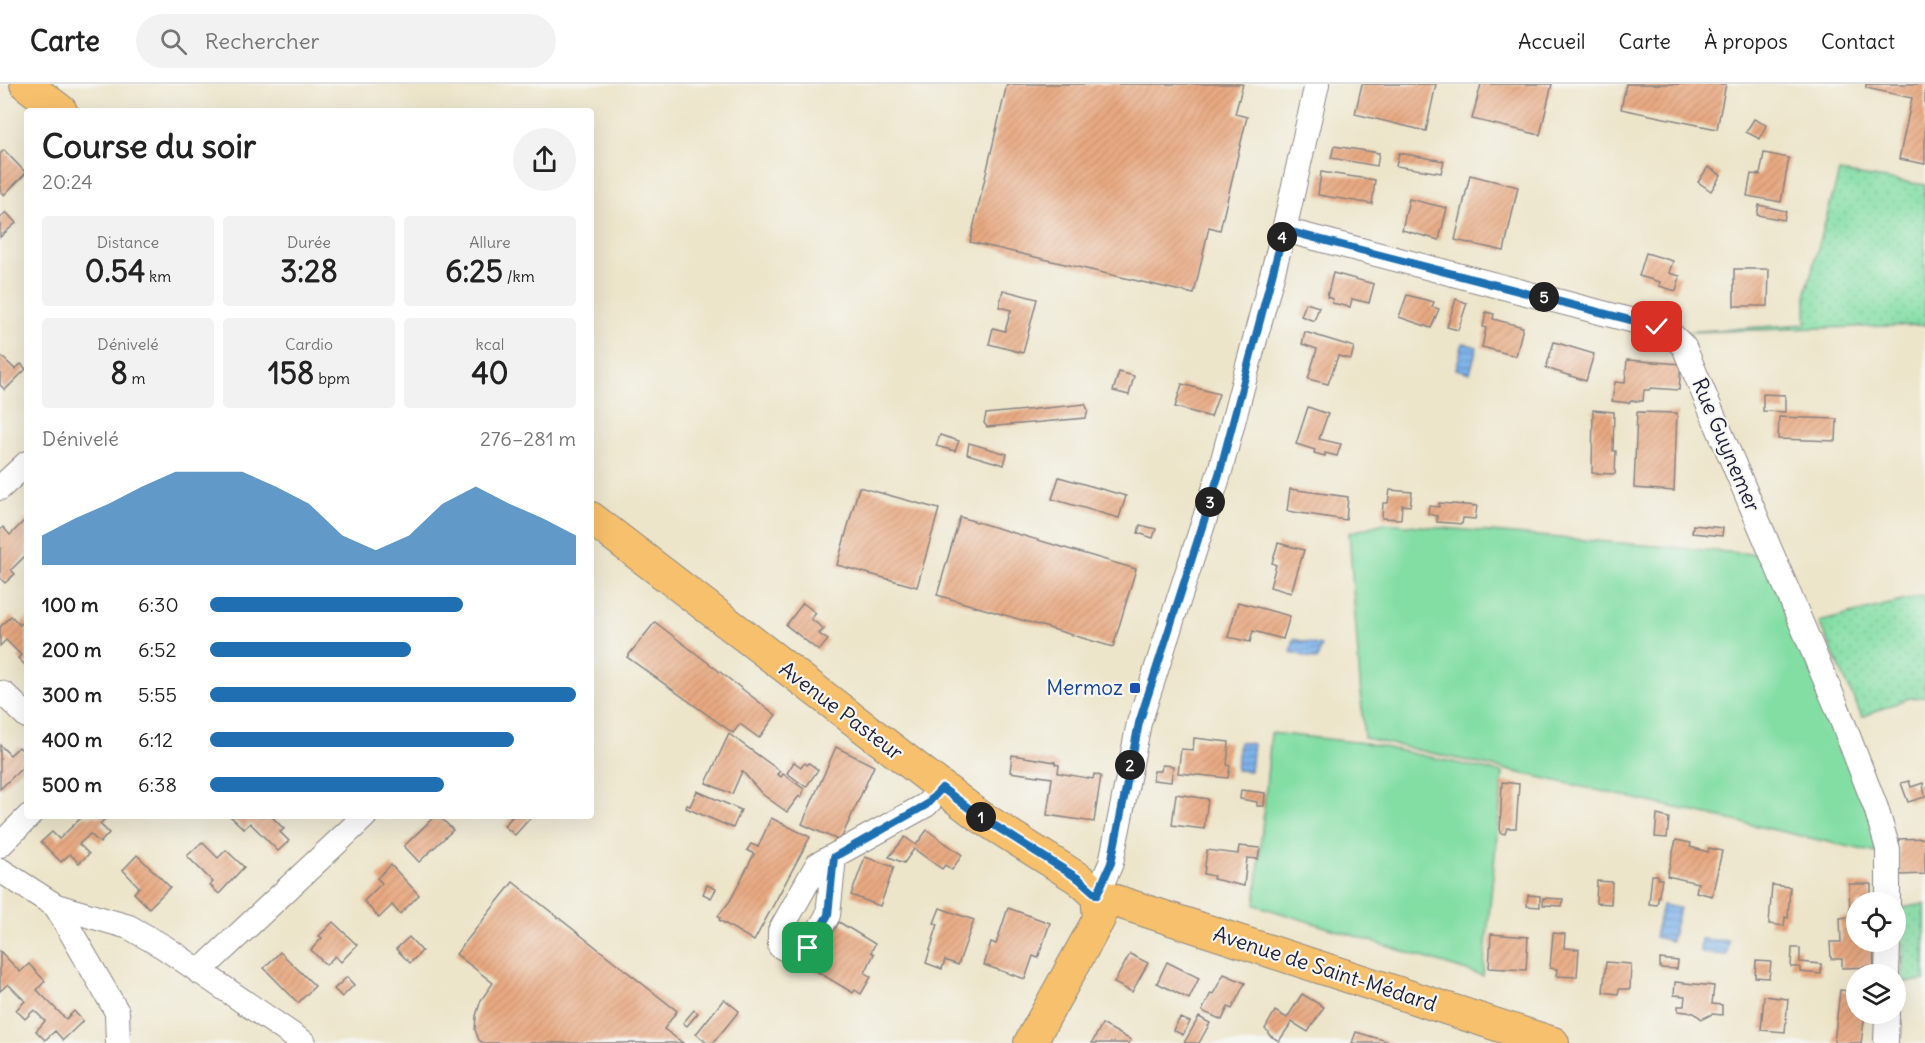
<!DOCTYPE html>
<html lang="fr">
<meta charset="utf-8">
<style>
:root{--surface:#fff;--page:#f2f2f2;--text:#222;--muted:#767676;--line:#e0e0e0;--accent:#1f6fb2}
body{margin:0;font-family:Delius,sans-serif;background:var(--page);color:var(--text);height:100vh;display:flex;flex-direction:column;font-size:22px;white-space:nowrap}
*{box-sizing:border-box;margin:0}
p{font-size:20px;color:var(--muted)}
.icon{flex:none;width:33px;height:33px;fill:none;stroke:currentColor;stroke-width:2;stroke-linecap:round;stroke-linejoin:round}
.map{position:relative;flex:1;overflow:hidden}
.panel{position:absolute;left:24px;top:24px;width:570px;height:711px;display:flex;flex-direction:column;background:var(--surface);border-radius:6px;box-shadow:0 6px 24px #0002}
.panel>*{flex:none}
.buttons{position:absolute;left:1846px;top:808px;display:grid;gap:12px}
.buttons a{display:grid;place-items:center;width:60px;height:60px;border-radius:50%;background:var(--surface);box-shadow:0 6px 24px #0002;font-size:30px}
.pin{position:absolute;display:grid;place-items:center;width:51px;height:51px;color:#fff;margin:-26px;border-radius:12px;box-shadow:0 3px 9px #0006}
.km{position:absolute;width:30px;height:30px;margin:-15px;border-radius:50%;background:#222;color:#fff;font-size:16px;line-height:30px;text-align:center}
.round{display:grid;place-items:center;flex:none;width:63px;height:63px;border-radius:32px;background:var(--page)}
.summary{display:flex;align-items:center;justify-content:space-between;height:102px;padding:0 18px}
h1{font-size:33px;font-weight:800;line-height:45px}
.stats{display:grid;grid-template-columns:repeat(3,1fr);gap:9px;height:102px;padding:6px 18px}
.stats div{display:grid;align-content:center;border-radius:6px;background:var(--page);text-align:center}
.stats b{font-size:30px;font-weight:800}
.stats small{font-size:16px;font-weight:400}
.stats p{font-size:16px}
.chart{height:168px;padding:12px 18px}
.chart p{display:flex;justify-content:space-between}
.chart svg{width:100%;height:108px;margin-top:6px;fill:var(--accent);opacity:.7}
ul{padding:0 18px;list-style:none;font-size:20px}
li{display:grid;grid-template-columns:96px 72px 1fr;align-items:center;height:45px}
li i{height:15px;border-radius:8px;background:var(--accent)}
header{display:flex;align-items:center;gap:36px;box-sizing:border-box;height:84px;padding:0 30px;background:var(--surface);border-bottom:2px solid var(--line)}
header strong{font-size:28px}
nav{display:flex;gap:33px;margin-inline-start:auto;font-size:21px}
.search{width:420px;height:54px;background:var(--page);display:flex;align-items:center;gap:15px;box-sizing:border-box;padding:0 21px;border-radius:33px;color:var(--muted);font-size:22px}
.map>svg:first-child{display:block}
.green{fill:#83dea4;stroke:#528070;stroke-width:1.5}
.park{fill:url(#park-dots);stroke:#528070;stroke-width:1.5}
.water{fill:url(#water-rules);stroke:#4f6a93;stroke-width:1.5}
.building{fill:url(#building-hatch)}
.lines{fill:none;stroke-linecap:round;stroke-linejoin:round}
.minor-casing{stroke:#888482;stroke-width:26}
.major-casing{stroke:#888482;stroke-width:34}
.minor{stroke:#fff;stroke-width:24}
.major{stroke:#f7c06c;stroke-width:32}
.route-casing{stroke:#fff;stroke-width:12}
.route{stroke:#1f6fb2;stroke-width:8}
.transit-dot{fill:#1a4fb4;stroke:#f6f6f2;stroke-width:2}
.labels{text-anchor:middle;stroke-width:4.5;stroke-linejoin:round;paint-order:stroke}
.street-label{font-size:21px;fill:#22223b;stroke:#f6f6f2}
.transit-label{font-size:21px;fill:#164399;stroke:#f6f6f2;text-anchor:end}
</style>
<header>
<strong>Carte</strong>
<div class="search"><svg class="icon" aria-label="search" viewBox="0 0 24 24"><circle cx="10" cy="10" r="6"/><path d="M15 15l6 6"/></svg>Rechercher</div>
<nav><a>Accueil</a><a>Carte</a><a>À propos</a><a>Contact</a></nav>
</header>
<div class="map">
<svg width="1925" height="959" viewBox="0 0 1925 959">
<defs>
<pattern id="park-dots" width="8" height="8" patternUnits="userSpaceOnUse" patternTransform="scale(1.5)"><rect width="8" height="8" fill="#83dea4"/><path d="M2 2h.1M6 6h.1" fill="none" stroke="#71be8e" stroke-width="1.8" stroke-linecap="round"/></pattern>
<pattern id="water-rules" width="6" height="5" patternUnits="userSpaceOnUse" patternTransform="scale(1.5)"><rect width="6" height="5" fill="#7cb2eb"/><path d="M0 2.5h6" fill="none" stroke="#6590c0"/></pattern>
<pattern id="building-hatch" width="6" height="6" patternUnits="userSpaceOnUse" patternTransform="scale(1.5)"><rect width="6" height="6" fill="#e8a981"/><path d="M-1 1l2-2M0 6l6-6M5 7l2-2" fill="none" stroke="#c79170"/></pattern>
</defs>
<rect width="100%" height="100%" fill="#f6f6f2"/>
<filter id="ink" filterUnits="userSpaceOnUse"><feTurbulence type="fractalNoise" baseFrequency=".0167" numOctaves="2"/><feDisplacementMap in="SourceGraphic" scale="12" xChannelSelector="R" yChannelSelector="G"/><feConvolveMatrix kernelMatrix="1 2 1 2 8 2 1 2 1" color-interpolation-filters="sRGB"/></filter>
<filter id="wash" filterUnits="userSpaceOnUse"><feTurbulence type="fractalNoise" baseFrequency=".008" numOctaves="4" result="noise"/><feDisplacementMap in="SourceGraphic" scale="24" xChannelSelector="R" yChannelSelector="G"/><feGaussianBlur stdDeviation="1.35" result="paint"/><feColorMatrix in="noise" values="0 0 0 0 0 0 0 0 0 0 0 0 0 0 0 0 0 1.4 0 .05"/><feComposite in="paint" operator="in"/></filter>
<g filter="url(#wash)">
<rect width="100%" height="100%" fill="#ede5ca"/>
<g class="green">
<polygon points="1384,439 1763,471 1873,737 1877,769 1364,654 1349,449"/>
<polygon points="1271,649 1365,659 1503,689 1483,892 1255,821"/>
</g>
<g class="park">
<polygon points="1839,88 1925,101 1925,241 1686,248 1806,240 1806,208"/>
<polygon points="1925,511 1925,613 1909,614 1862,633 1819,538"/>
<polygon points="1925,820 1925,896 1903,899 1902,824"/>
</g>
<g class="water">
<polygon points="1463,259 1477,263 1470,289 1456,285"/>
<polygon points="1294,555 1321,562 1317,576 1291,568"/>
<polygon points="1239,658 1253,660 1250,687 1236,686"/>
<polygon points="1662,821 1679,824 1671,857 1655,853"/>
<polygon points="1701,855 1728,857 1727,871 1700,869"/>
</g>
<g id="blocks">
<g class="building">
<polygon points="1007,0 1243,0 1235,30 1247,33 1220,146 1209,143 1194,210 970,158"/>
<polygon points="1362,0 1436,0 1426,47 1355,30"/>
<polygon points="1481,0 1552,0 1540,51 1472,35"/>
<polygon points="1626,0 1726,0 1717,45 1621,25"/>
<polygon points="1866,0 1925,0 1925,80 1899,75 1912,14 1866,4"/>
<polygon points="1754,35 1766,41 1760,55 1746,48"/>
<polygon points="1334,62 1379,69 1377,82 1331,74"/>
<polygon points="4,66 26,89 4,111 0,107 0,70"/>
<polygon points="1399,69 1444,77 1441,89 1396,82"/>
<polygon points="1764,69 1789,74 1781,118 1747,112 1751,90 1760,91"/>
<polygon points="1708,83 1721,91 1711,107 1698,98"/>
<polygon points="1321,88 1375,96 1372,120 1318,111"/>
<polygon points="1470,91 1518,103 1504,167 1455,156"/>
<polygon points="1409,115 1447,124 1439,156 1402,146"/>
<polygon points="1759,121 1786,127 1784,136 1757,131"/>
<polygon points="6,128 16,139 0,153 0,134"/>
<polygon points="1646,169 1673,177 1669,189 1680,192 1676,207 1659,202 1660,198 1639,192"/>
<polygon points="1734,185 1769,185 1768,222 1734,222"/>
<polygon points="1333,189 1374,200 1369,219 1352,215 1350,223 1332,219 1333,215 1327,213"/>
<polygon points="1003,206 1037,215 1023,269 989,260 993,244 1005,247 1011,226 999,223"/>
<polygon points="1407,211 1434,218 1432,223 1439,225 1431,244 1399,233"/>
<polygon points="1456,215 1467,219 1458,246 1447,243"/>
<polygon points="1306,219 1319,223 1314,237 1301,232"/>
<polygon points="1486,228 1494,230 1493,235 1523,243 1516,272 1482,263 1486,244 1483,243"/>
<polygon points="1305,248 1354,263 1351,275 1338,272 1328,300 1308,295 1317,265 1302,260"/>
<polygon points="1554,258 1594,270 1586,297 1546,284"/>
<polygon points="0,271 15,285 21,280 26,285 5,306 0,301"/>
<polygon points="1627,276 1681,280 1679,306 1651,304 1649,306 1644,306 1643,317 1631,317 1629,319 1612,317 1615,298 1625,299"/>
<polygon points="1119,288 1134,292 1129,311 1113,307"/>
<polygon points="1182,300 1219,310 1211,333 1175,323"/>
<polygon points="1763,310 1785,311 1785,328 1763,327"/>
<polygon points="1085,320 1088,326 1086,334 987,343 984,339 986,330"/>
<polygon points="1308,323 1328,330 1319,355 1341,360 1337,372 1325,369 1325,372 1314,369 1315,366 1296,360"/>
<polygon points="1593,326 1614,328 1613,367 1616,367 1615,390 1592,389"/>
<polygon points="1637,328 1677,329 1674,407 1634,404"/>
<polygon points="1779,333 1837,335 1836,357 1778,355"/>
<polygon points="940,351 959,357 955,367 936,362"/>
<polygon points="969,359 1007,370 1004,381 967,370"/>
<polygon points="1059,393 1126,412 1119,434 1052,415"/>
<polygon points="859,403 939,425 917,503 837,481"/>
<polygon points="1290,405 1348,413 1346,436 1287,427"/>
<polygon points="1390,406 1412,408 1410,422 1402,421 1401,435 1382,434 1383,419 1388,419"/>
<polygon points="1439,419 1477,422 1475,435 1463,434 1462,440 1437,438 1437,432 1428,430 1429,422 1439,423"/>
<polygon points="960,433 1136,485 1113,563 937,511"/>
<polygon points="27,434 27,470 11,486 15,490 5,499 0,494 0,446 3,443 10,451"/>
<polygon points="1140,441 1156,445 1153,454 1138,449"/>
<polygon points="1693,441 1723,444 1722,452 1692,449"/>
<polygon points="1278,459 1304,466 1291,509 1270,503 1276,481 1272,479"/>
<polygon points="1238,518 1290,532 1283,555 1253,547 1250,558 1228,553"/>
<polygon points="803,519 816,529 811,535 824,545 819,550 828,556 819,567 786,541"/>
<polygon points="11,532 20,541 27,534 27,583 18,574 21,571 6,556 0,562 0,543"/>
<polygon points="655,538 776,631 759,654 740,640 733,649 627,573"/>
<polygon points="729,650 780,687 777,690 781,693 783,690 804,705 801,714 799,712 787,728 762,710 742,687 732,710 706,699"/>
<polygon points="1194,654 1229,658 1227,681 1230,682 1228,694 1178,689 1181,665 1193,666"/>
<polygon points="0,661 10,671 19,663 27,671 27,692 21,685 0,705"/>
<polygon points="836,663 874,682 840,757 802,740"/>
<polygon points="1012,671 1055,678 1055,680 1059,681 1058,689 1093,695 1094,690 1101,692 1094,738 1047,731 1052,694 1010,688"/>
<polygon points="794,678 801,683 805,679 807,681 809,679 818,686 806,703 787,689"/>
<polygon points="1162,681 1173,682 1171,698 1153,696 1154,687 1161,687"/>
<polygon points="1909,697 1911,703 1923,699 1925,713 1908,718 1901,699"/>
<polygon points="1502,698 1519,700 1516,744 1507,744 1505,750 1500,749"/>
<polygon points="1241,706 1265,709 1264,722 1257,722 1257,718 1240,715"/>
<polygon points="697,707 741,726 733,744 686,724 687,721 690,722"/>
<polygon points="1176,710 1208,715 1204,745 1172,741"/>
<polygon points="1657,731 1669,734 1667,754 1655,753"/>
<polygon points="83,732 108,732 100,740 109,749 100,759 90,750 85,755 79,760 89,770 79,779 70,770 61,778 41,758 52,748 59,755"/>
<polygon points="230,732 271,732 284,745 280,748 289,757 278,767 250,739 244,745"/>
<polygon points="435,732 439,732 453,746 419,778 404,762"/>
<polygon points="511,732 532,732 515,751 504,742 512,733"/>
<polygon points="771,734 810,753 754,857 719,836 720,834 718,832 730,817 754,770 747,766 751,760 758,763"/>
<polygon points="927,746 962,771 952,786 945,781 942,785 914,765 904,779 889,773 905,753 916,761"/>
<polygon points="1925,754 1925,790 1900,791 1899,755"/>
<polygon points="1676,756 1691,759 1690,763 1708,768 1709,764 1722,767 1712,812 1696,808 1698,799 1667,792"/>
<polygon points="202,758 218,774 226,766 244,783 219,810 210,801 213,798 187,772"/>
<polygon points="1239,762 1260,764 1258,775 1247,774 1244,802 1213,795 1214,792 1204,790 1207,766 1238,770"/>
<polygon points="137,771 170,803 149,824 134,809 139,803 123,786"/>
<polygon points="865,773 894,783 880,822 851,811"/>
<polygon points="391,781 419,811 400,830 392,821 379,834 364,817 382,799 377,794"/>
<polygon points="1652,791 1658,791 1658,795 1662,795 1657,821 1649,820"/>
<polygon points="1597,797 1612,798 1611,820 1596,819"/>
<polygon points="513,798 677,927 664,945 683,959 483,959 479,956 475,946 476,932 481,916 493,899 456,870"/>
<polygon points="1849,800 1871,800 1871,819 1857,819 1857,858 1873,858 1874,883 1842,884 1842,875 1831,875 1830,858 1841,858 1840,834 1850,833"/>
<polygon points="707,801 716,805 711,814 703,810"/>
<polygon points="1772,801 1790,803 1788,834 1785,833 1784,842 1769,840"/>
<polygon points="1528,811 1540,812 1540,823 1527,822"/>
<polygon points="1543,814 1563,815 1562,822 1543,821"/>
<polygon points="940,824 974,836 958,881 945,876 942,885 926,879 938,840 934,839"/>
<polygon points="1008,824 1050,839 1038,874 1033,872 1025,895 984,881 991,858 996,860"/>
<polygon points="333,838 357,861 341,878 335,872 326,881 311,866 322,854 319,852"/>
<polygon points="839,838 875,860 871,868 874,870 865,889 871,893 861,910 855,906 853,909 813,885"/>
<polygon points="1553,849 1565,850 1564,864 1579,865 1577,893 1556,892 1557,885 1550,884"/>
<polygon points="1491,850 1528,853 1526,886 1489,884"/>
<polygon points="409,853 422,867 410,879 396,865"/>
<polygon points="1792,864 1800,864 1800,878 1821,880 1821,890 1800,888 1800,883 1791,883"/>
<polygon points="0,867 20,888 29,880 45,897 37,906 66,935 74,927 83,937 63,956 55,947 45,956 36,947 45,937 34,926 25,935 16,926 25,917 8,900 0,907"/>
<polygon points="280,868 315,902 298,919 264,884"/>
<polygon points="1130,870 1148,879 1132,908 1114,899"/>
<polygon points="1660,875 1678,877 1677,885 1660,884"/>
<polygon points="1756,877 1771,878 1769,894 1755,893"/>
<polygon points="1167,878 1199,894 1189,915 1157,899"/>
<polygon points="1606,878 1631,880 1630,905 1619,905 1618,910 1603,908"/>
<polygon points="1224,890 1245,899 1232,925 1228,923 1222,936 1202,927 1211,909 1213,910"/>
<polygon points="347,893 354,901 342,913 334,905"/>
<polygon points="1675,898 1714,902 1712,920 1722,921 1722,931 1712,930 1702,935 1694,929 1678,927 1678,922 1684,922 1685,912 1674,911"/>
<polygon points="1840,906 1857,908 1857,930 1865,930 1861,959 1834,959"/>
<polygon points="1302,910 1324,923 1308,948 1292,938 1279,957 1269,951 1269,948 1265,945 1275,927 1287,934"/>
<polygon points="1764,912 1788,915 1785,948 1761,946"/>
<polygon points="724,915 739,927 713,959 707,959 696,950"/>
<polygon points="694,926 698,929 687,942 683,939"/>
<polygon points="1199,933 1210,939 1199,959 1184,959"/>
<polygon points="1180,934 1190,938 1183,951 1173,946"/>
<polygon points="1102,940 1131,956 1129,959 1092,959"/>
<polygon points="1356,948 1390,958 1390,959 1352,959"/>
</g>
</g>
</g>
<g filter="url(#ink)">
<use href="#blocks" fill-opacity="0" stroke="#888482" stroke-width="1.5"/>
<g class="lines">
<g class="minor-casing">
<g id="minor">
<polyline points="1284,146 1657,243 1672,251 1684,263 1836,621 1876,724 1888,765 1888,819"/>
<polyline points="0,404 27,379"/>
<polyline points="0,609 4,610 27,632"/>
<polyline points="0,761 29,732"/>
<polyline points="834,773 828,831 808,864 791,868 780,862 780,847 817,781 926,721 942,704"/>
<polyline points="0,786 56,822 129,843 164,863 304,959"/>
<polyline points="1097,811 1111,779 1139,639 1220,387 1284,146 1317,0"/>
<polyline points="56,822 117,928 118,959"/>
<polyline points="199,888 365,732"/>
<polyline points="1887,891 1888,858"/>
<polyline points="1886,959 1887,930"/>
</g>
</g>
<g class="major-casing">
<g id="major">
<polyline points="26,0 61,27"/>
<polyline points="591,434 978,731 1079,795 1097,811 1553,959"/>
<polyline points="1030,959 1099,835 1097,811"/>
</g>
</g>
<use href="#minor" class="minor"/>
<use href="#major" class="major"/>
</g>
</g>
<g class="lines" filter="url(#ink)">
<g class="route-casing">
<polyline id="route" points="808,864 828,831 834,773 926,721 942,704 978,731 1079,795 1097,811 1111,779 1139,639 1220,387 1284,146 1657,243"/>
</g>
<use href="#route" class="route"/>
</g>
<rect class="transit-dot" x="1129" y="598" width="12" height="12" rx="3"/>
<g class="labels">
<g class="street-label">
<text transform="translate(1726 361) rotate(67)" y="7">Rue Guynemer</text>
<text transform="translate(841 627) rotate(37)" y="7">Avenue Pasteur</text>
<text transform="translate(1325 885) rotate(18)" y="7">Avenue de Saint-Médard</text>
</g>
<g class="transit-label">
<text x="1123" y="611">Mermoz</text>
</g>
</g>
</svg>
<div class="buttons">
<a><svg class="icon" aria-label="locate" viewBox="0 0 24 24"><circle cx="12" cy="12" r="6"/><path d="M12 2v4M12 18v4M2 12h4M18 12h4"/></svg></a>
<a><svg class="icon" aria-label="layers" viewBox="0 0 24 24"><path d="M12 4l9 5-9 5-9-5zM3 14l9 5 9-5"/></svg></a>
</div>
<div class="pin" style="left:808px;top:864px;background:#1e9e55"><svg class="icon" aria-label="arrive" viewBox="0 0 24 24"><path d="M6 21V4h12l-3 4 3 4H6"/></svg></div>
<div class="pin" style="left:1657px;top:243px;background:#d93025"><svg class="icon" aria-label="check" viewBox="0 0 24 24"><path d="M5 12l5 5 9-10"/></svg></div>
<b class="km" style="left:981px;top:733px">1</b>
<b class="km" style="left:1130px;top:681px">2</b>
<b class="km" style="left:1210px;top:418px">3</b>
<b class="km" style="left:1282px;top:153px">4</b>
<b class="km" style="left:1544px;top:213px">5</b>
<section class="panel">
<div class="summary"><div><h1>Course du soir</h1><p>20:24</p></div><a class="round"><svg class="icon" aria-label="share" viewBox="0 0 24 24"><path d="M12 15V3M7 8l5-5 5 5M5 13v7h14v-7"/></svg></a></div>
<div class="stats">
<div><p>Distance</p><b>0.54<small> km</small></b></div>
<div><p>Durée</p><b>3:28</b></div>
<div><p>Allure</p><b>6:25<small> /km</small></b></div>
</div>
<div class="stats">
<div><p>Dénivelé</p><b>8<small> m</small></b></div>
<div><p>Cardio</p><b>158<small> bpm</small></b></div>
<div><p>kcal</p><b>40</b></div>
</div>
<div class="chart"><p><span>Dénivelé</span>276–281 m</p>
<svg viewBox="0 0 160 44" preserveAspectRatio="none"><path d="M0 44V32L10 25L20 19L30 12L40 6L50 6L60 6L70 12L80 19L90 32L100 38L110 32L120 19L130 12L140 19L150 25L160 32V44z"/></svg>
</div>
<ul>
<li><b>100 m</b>6:30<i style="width:69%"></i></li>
<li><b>200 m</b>6:52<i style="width:55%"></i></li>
<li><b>300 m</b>5:55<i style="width:100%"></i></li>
<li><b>400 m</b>6:12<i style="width:83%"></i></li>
<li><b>500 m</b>6:38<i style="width:64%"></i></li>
</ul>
</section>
</div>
